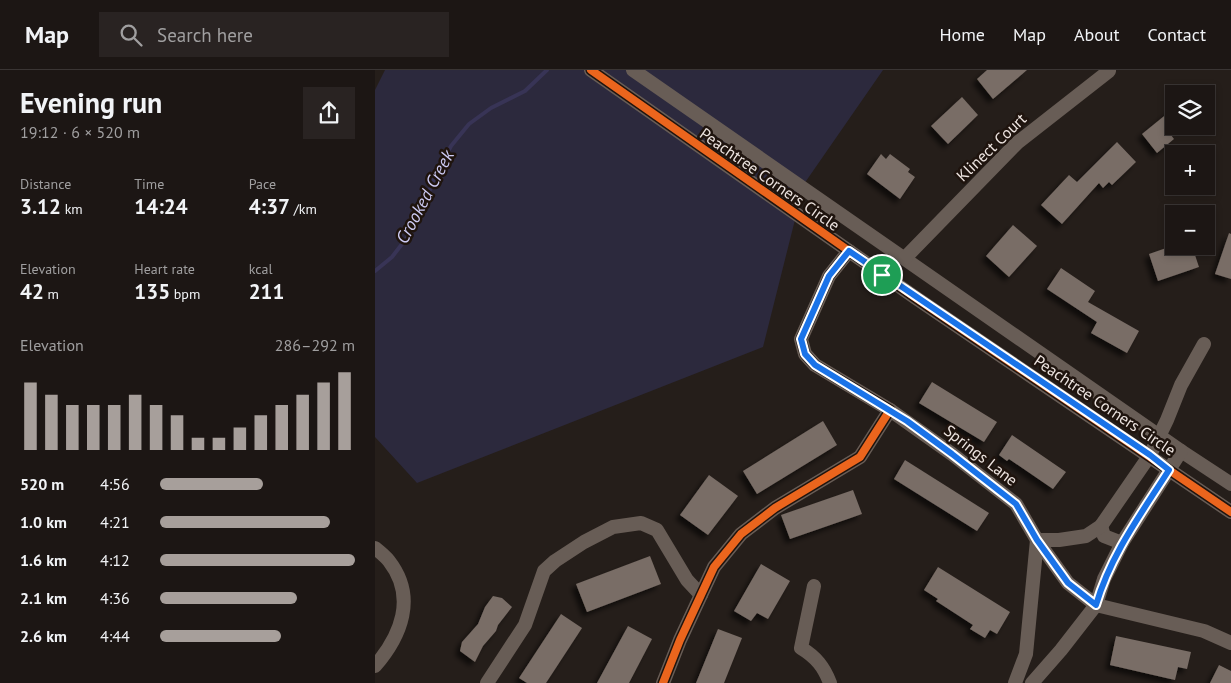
<!DOCTYPE html>
<meta charset="utf-8">
<style>
:root{--surface:#1c1614;--page:#292322;--text:#f1f3f6;--muted:#a09fa0;--line:#3a3534;--accent:#a79f9b}
body{margin:0;font-family:"PT Sans",sans-serif;background:var(--page);color:var(--text);height:100vh;display:flex;flex-direction:column;font-size:19px;white-space:nowrap}
*{box-sizing:border-box;margin:0}
p{font-size:16px;color:var(--muted)}
.icon{flex:none;width:28px;height:28px;fill:none;stroke:currentColor;stroke-width:2;stroke-linecap:round;stroke-linejoin:round}
.map{position:relative;flex:1;overflow:hidden}
.side{display:flex;flex-direction:column;background:var(--surface);width:375px}
.side>*{flex:none}
.tools{position:absolute;left:790px;top:15px;display:grid;gap:10px}
.tools a{display:grid;place-items:center;width:50px;height:50px;border-radius:0px;background:var(--surface);box-shadow:0 2px 8px #0003,0 0 0 1px var(--line);font-size:25px}
.pin{position:absolute;display:grid;place-items:center;width:42px;height:42px;color:#fff;margin:-21px;border:2px solid #fff;border-radius:50%;box-shadow:0 1px 5px #0007}
.round{display:grid;place-items:center;flex:none;width:52px;height:52px;border-radius:0px;background:var(--page)}
.headline{display:flex;align-items:center;justify-content:space-between;height:85px;padding:0 20px}
h1{font-size:28px;font-weight:600;line-height:38px}
.figures{display:grid;grid-template-columns:repeat(3,1fr);gap:8px;height:85px;padding:5px 20px}
.figures div{display:grid;align-content:center}
.figures b{font-size:21px;font-weight:600}
.figures small{font-size:14px;font-weight:400}
.figures p{font-size:14px}
.chart{height:140px;padding:10px 20px}
.chart p{display:flex;justify-content:space-between}
.chart svg{width:100%;height:90px;margin-top:5px;stroke:var(--accent);stroke-width:6}
ul{padding:0 20px;list-style:none;font-size:16px}
li{display:grid;grid-template-columns:80px 60px 1fr;align-items:center;height:38px}
li i{height:12px;border-radius:6px;background:var(--accent)}
header{display:flex;align-items:center;gap:30px;box-sizing:border-box;height:70px;padding:0 25px;background:var(--surface);border-bottom:1px solid var(--line)}
header strong{font-size:24px}
nav{display:flex;gap:28px;margin-inline-start:auto;font-size:18px}
.search{width:350px;height:45px;background:var(--page);display:flex;align-items:center;gap:12px;box-sizing:border-box;padding:0 18px;border-radius:0px;color:var(--muted);font-size:19px}
main{display:flex;flex:1;min-height:0}
.map>svg:first-child{display:block}
.green{fill:#2c293d}
.lines{fill:none;stroke-linecap:round;stroke-linejoin:round}
.stream{stroke:#383456;stroke-width:4}
.building{fill:#796d66;filter:url(#shadow)}
.minor{stroke:#685d56;stroke-width:14}
.cycleway-casing{stroke:#1f140e;stroke-width:11}
.cycleway{stroke:#eb651d;stroke-width:8}
.route-casing{stroke:#fff;stroke-width:10}
.route{stroke:#1a73e8;stroke-width:6}
.labels{text-anchor:middle;stroke-width:5;stroke-linejoin:round;paint-order:stroke}
.street-label{font-size:16px;fill:#ede4e0;stroke:#1f140e}
.water-label{font-size:18px;font-style:italic;fill:#cdcbf4;stroke:#1f140e}
</style>
<header>
<strong>Map</strong>
<div class="search"><svg class="icon" aria-label="search" viewBox="0 0 24 24"><circle cx="10" cy="10" r="6"/><path d="M15 15l6 6"/></svg>Search here</div>
<nav><a>Home</a><a>Map</a><a>About</a><a>Contact</a></nav>
</header>
<main>
<section class="side">
<div class="headline"><div><h1>Evening run</h1><p>19:12 · 6 × 520 m</p></div><a class="round"><svg class="icon" aria-label="share" viewBox="0 0 24 24"><path d="M12 15V3M7 8l5-5 5 5M5 13v7h14v-7"/></svg></a></div>
<div class="figures">
<div><p>Distance</p><b>3.12<small> km</small></b></div>
<div><p>Time</p><b>14:24</b></div>
<div><p>Pace</p><b>4:37<small> /km</small></b></div>
</div>
<div class="figures">
<div><p>Elevation</p><b>42<small> m</small></b></div>
<div><p>Heart rate</p><b>135<small> bpm</small></b></div>
<div><p>kcal</p><b>211</b></div>
</div>
<div class="chart"><p><span>Elevation</span>286–292 m</p>
<svg viewBox="0 0 160 44" preserveAspectRatio="none"><path d="M5 44V11M15 44V17M25 44V22M35 44V22M45 44V22M55 44V17M65 44V22M75 44V27M85 44V38M95 44V38M105 44V33M115 44V27M125 44V22M135 44V17M145 44V11M155 44V6"/></svg>
</div>
<ul>
<li><b>520 m</b>4:56<i style="width:53%"></i></li>
<li><b>1.0 km</b>4:21<i style="width:87%"></i></li>
<li><b>1.6 km</b>4:12<i style="width:100%"></i></li>
<li><b>2.1 km</b>4:36<i style="width:70%"></i></li>
<li><b>2.6 km</b>4:44<i style="width:62%"></i></li>
</ul>
</section>
<div class="map">
<svg width="856" height="613" viewBox="0 0 856 613">
<defs>
<filter id="shadow"><feDropShadow dx="-4.5" dy="4.5" stdDeviation="2.5" flood-color="#0009"/></filter>
</defs>
<rect width="100%" height="100%" fill="#251e1a"/>
<polygon class="green" points="10,0 508,0 429,114 388,277 42,413 0,367 0,20"/>
<g class="lines">
<polyline class="stream" points="0,201 17,187 34,165 49,135 61,104 76,76 94,54 116,38 150,21 172,0"/>
</g>
<g class="building">
<polygon points="612,0 652,0 618,29 602,9"/>
<polygon points="587,27 603,45 573,74 556,56"/>
<polygon points="799,38 799,56 793,61 799,69 782,83 767,64"/>
<polygon points="742,72 761,92 737,115 734,112 728,118 724,113 687,154 666,135 694,105 702,112"/>
<polygon points="506,84 511,89 515,84 535,99 533,102 540,107 525,129 492,104"/>
<polygon points="638,155 662,176 634,207 611,186"/>
<polygon points="854,163 856,164 856,209 840,204"/>
<polygon points="797,176 817,176 824,197 783,211 774,184"/>
<polygon points="686,198 720,221 713,232 764,261 752,283 716,263 722,252 672,219"/>
<polygon points="557,312 622,352 609,372 544,333"/>
<polygon points="448,351 462,375 382,424 368,401"/>
<polygon points="637,365 691,402 678,419 634,389 632,391 624,385"/>
<polygon points="530,390 614,443 602,461 519,409"/>
<polygon points="334,405 363,426 333,465 305,445"/>
<polygon points="478,420 487,444 415,469 406,445"/>
<polygon points="275,486 286,514 212,542 201,514"/>
<polygon points="386,494 415,511 393,549 382,543 376,551 359,541"/>
<polygon points="563,497 635,542 622,564 615,560 610,568 595,559 598,555 561,531 563,529 549,520"/>
<polygon points="118,526 127,528 137,537 123,555 121,561 108,576 100,592 85,581 87,572 103,554 110,537"/>
<polygon points="186,544 207,558 171,613 152,613 144,608"/>
<polygon points="253,556 277,569 254,613 222,613"/>
<polygon points="343,559 367,568 349,613 321,613"/>
<polygon points="741,566 816,582 812,599 803,597 800,610 735,595"/>
<polygon points="844,595 856,601 856,613 835,613"/>
</g>
<g class="lines">
<g class="minor">
<polyline points="216,0 541,228 856,442"/>
<polyline points="258,0 806,381 856,414"/>
<polyline points="530,188 642,73 734,1"/>
<polyline points="515,340 577,384 641,434 662,470 693,513 721,535 829,561 856,573"/>
<polyline points="726,456 729,466 747,473"/>
<path d="M0,478C5,482 10,486 14,491C42,527 26,566 0,596"/>
<path d="M439,516L426,578C441,587 449,597 455,613"/>
<polyline points="112,613 150,555 169,501 180,491 209,472 238,457 266,453 282,460 312,510 326,525"/>
<polyline points="288,613 305,570 339,497 366,464 400,438 485,387 515,340 440,295 430,284 426,269 454,206 474,181"/>
<polyline points="640,613 651,584 662,470 684,470 711,466 726,456 775,385 792,350 806,315 829,274"/>
<polyline points="657,613 686,580 721,535 729,509 747,473 806,381"/>
</g>
<g class="cycleway-casing">
<g id="cycleway">
<polyline points="216,0 541,228 856,442"/>
<polyline points="288,613 305,570 339,497 366,464 400,438 485,387 515,340 440,295 430,284 426,269 454,206 474,181"/>
</g>
</g>
<use href="#cycleway" class="cycleway"/>
</g>
<g class="lines">
<g class="route-casing">
<path id="route" d="M474,181L775,385L794,400C766,444 736,484 721,535L693,513L662,470L641,434L577,384L532,351L440,295L430,284L426,269L454,206Z"/>
</g>
<use href="#route" class="route"/>
</g>
<g class="labels">
<g class="street-label">
<text transform="translate(616 77) rotate(-44)" y="6">Klinect Court</text>
<text transform="translate(395 109) rotate(35)" y="6">Peachtree Corners Circle</text>
<text transform="translate(730 335) rotate(34)" y="6">Peachtree Corners Circle</text>
<text transform="translate(606 385) rotate(38)" y="6">Springs Lane</text>
</g>
<g class="water-label">
<text transform="translate(50 127) rotate(-62)" y="6">Crooked Creek</text>
</g>
</g>
</svg>
<div class="tools">
<a><svg class="icon" aria-label="layers" viewBox="0 0 24 24"><path d="M12 4l9 5-9 5-9-5zM3 14l9 5 9-5"/></svg></a>
<a>+</a>
<a>−</a>
</div>
<div class="pin" style="left:507px;top:205px;background:#1e9e55"><svg class="icon" aria-label="arrive" viewBox="0 0 24 24"><path d="M6 21V4h12l-3 4 3 4H6"/></svg></div>
</div>
</main>
